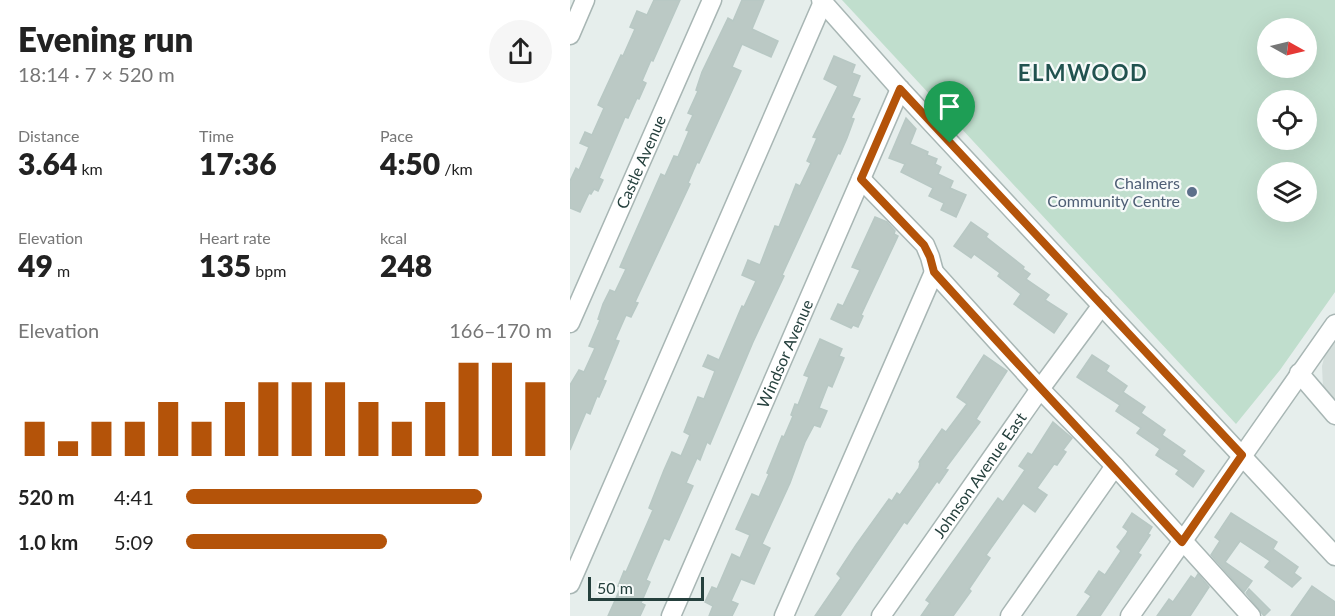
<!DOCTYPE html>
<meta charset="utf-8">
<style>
:root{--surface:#fff;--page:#f6f6f6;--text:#222;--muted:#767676;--accent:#b45309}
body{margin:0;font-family:Lato,sans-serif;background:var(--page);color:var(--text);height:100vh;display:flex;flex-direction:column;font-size:22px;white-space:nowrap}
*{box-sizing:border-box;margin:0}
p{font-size:20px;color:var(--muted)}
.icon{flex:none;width:33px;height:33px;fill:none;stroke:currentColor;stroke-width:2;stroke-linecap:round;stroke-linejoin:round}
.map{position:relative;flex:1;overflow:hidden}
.panel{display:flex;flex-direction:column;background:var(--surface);width:570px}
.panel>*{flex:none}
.needle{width:39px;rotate:98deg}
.fabs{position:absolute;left:687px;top:18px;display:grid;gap:12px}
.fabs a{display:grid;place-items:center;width:60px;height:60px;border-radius:50%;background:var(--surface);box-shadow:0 6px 24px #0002;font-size:30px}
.scale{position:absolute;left:18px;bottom:15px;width:116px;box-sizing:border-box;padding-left:6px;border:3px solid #25403d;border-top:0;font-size:16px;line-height:21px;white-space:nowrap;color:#25403d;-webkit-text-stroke:4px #f6faf9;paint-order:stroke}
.pin{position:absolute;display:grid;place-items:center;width:51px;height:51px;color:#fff;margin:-62px -26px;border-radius:50% 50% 50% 0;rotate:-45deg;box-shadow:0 0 6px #0007}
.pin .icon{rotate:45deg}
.round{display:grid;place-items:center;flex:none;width:63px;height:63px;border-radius:32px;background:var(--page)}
.headline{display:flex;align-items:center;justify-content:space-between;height:102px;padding:0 18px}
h1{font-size:33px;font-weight:800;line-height:45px}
.figures{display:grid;grid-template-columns:repeat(3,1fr);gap:9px;height:102px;padding:6px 18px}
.figures div{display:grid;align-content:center}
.figures b{font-size:30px;font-weight:800}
.figures small{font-size:16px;font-weight:400}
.figures p{font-size:16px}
.chart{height:168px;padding:12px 18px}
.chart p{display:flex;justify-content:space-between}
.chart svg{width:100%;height:108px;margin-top:6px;stroke:var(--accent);stroke-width:6}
ul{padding:0 18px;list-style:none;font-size:20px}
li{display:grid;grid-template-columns:96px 72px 1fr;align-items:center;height:45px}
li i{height:15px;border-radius:8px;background:var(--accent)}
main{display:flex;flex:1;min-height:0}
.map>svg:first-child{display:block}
.built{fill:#d4dedb}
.park{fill:#c0decd;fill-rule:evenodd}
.building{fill:#bbc9c5;stroke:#b8c8c4;stroke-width:1.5}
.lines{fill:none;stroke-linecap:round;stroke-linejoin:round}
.minor-casing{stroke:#a8b6b4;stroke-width:21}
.minor{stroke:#fff;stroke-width:18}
.route-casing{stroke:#fff;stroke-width:12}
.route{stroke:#b45309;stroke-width:8}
.service-dot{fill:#5c6f8a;stroke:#f6faf9;stroke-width:2}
.labels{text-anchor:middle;stroke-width:4.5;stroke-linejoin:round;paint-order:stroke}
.street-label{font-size:16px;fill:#25403d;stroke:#f6faf9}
.service-label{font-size:16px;fill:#4e5e75;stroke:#f6faf9;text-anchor:end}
.district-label{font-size:22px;font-weight:bold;letter-spacing:1.5px;fill:#21524f;stroke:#f6faf9}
</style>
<main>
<section class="panel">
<div class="headline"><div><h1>Evening run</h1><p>18:14 · 7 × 520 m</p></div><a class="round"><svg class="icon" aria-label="share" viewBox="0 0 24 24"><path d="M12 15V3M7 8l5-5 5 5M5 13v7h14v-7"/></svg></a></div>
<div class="figures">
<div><p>Distance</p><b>3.64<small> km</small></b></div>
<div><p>Time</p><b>17:36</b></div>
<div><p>Pace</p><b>4:50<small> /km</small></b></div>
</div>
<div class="figures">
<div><p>Elevation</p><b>49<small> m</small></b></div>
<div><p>Heart rate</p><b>135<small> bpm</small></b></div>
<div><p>kcal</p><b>248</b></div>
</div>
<div class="chart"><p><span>Elevation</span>166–170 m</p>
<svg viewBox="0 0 160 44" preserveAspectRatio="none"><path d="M5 44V30M15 44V38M25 44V30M35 44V30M45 44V22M55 44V30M65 44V22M75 44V14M85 44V14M95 44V14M105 44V22M115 44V30M125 44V22M135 44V6M145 44V6M155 44V14"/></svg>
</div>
<ul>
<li><b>520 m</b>4:41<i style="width:81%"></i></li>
<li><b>1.0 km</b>5:09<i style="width:55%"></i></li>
</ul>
</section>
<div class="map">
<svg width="765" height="616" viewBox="0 0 765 616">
<rect width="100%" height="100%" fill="#e6eeec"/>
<polygon class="built" points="765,338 765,403 753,388 752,366 755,354"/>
<path class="park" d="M272,0H765V292L710,370L666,424ZM698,28H736V68H698ZM736,100V140H698V100ZM736,172V212H698V172Z"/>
<g class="building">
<polygon points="84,0 110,0 83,61 81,60 72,81 76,83 69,99 67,98 58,118 55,117 29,178 33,180 28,191 24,189 21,194 19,193 10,212 0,208 0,181 6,168 9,170 19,147 10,143 15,132 22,135 34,108 28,105 51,55 53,56 65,29 60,27 67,11 77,15"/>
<polygon points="172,0 194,0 182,29 208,41 201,57 172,44 162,67 171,71 129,163 127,162 118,183 120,184 65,302 68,303 61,317 56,315 45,340 49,341 33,380 36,381 29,397 27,396 20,414 16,412 0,450 0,385 9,370 14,372 25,348 19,346 30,320 28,319 33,304 40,290 45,292 56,269 50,267 91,174 95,176 104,156 108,157 119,131 116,130 123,115 118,113 128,91 126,90 132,72 158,18 163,21"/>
<polygon points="264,56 285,65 282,73 290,76 282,96 290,99 281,118 284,119 277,138 270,154 268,153 212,275 214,276 183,342 140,444 137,442 130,460 127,458 116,483 123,486 99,540 94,538 76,580 80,582 71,603 75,605 70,616 38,616 51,587 48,586 54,571 56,572 83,510 79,508 94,470 102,452 111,456 120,435 114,432 128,397 134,399 145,371 133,366 138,355 149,360 172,306 174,307 186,281 172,275 178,260 190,265 205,226 209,227 226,184 230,186 241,163 237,161 247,138 243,137 268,86 254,79"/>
<polygon points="336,118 346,129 340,144 358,152 357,155 367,159 365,164 371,167 368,174 383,181 380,188 396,195 386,217 371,210 374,203 359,196 363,188 331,172 335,164 319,158"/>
<polygon points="305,217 317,222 325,231 324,234 328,236 291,315 293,316 288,327 283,325 281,328 261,319 268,304 273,306 290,270 282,267"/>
<polygon points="401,222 418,234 416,237 454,267 453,269 460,274 456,279 479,295 475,300 497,314 484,333 444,304 451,294 428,276 430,273 404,254 401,258 384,246"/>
<polygon points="250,339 272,349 269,356 274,358 262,387 258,385 249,408 257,411 250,427 244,425 235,442 220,483 192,544 200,548 184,584 171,579 161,601 168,604 162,616 139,616 143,606 135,602 142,587 147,589 162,554 170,558 180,535 166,529 182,494 189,497 199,474 197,473 212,436 214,437 223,416 221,415 225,404 228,405 239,377 234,375"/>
<polygon points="414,355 437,371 406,419 410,422 375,469 378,470 369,483 367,481 337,524 334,522 270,616 245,616 271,578 267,574 286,545 319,499 322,501 327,493 330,495 349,468 350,463 349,462 372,429 376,432 397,404 387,397"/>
<polygon points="522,355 539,366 536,371 557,386 553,392 575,407 571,413 595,430 592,435 615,451 612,455 634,471 623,487 606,474 609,470 586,455 590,449 567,433 571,428 546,411 550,405 507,377"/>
<polygon points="483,422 502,438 493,450 496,452 487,465 484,464 467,488 477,495 465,512 453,503 416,555 420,558 399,589 401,591 383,616 351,616 360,603 356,600 366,586 428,498 433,502 455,470 449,466 458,453 462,455"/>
<polygon points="562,513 582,527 578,534 580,535 568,553 571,555 530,616 507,616 521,596 515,592 529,571 535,575 551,551 547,547 556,535 558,531 553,527"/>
<polygon points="661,513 707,542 703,549 728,567 724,573 731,578 722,587 695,567 700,561 670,541 655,562 682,581 674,592 641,555 650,541 645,537"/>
<polygon points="628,574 639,587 620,616 587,616 599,599 603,602 621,576 625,579"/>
<polygon points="742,586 765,602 765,616 721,616"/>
<polygon points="679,589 700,610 694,616 676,593"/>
</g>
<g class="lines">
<g class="minor-casing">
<g id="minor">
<polyline points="251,0 330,89 765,556"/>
<polyline points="0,35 15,0"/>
<polyline points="291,179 355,245 360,257 364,272"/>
<path id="s1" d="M0,323L142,0"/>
<polyline points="729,373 765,415"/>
<polyline points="0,584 253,2"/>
<path id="s2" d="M101,616L330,89"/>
<polyline points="214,616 364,272 470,389 545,466 681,616"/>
<path id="s3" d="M311,616L470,389L532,305"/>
<polyline points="440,616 545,466"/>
<polyline points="560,616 765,324"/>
</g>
</g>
<use href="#minor" class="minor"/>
</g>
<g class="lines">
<g class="route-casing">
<path id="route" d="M330,89L672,455L612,542C530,451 446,363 364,272L360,257L354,245L291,179Z"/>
</g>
<use href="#route" class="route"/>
</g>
<circle class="service-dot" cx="622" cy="192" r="6"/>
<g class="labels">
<g class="street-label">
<text dy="6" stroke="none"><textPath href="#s1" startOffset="176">Castle Avenue</textPath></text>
<text dy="6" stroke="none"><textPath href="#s2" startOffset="286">Windsor Avenue</textPath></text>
<text dy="6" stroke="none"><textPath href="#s3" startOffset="172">Johnson Avenue East</textPath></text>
</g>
<g class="service-label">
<text x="610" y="189">Chalmers<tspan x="610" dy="18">Community Centre</tspan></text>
</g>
<g class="district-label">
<text x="513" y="81">ELMWOOD</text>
</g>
</g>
</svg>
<div class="fabs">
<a><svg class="needle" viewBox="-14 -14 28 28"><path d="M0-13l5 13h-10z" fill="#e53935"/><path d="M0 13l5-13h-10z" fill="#767676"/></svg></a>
<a><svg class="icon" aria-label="locate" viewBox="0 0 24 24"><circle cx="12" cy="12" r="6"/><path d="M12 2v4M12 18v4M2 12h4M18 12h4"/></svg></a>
<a><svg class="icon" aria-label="layers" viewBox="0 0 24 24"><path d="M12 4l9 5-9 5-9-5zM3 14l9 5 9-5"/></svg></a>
</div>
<div class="scale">50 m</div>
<div class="pin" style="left:380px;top:143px;background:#1e9e55"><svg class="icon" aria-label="arrive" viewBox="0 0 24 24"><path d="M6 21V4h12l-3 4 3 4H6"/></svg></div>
</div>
</main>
